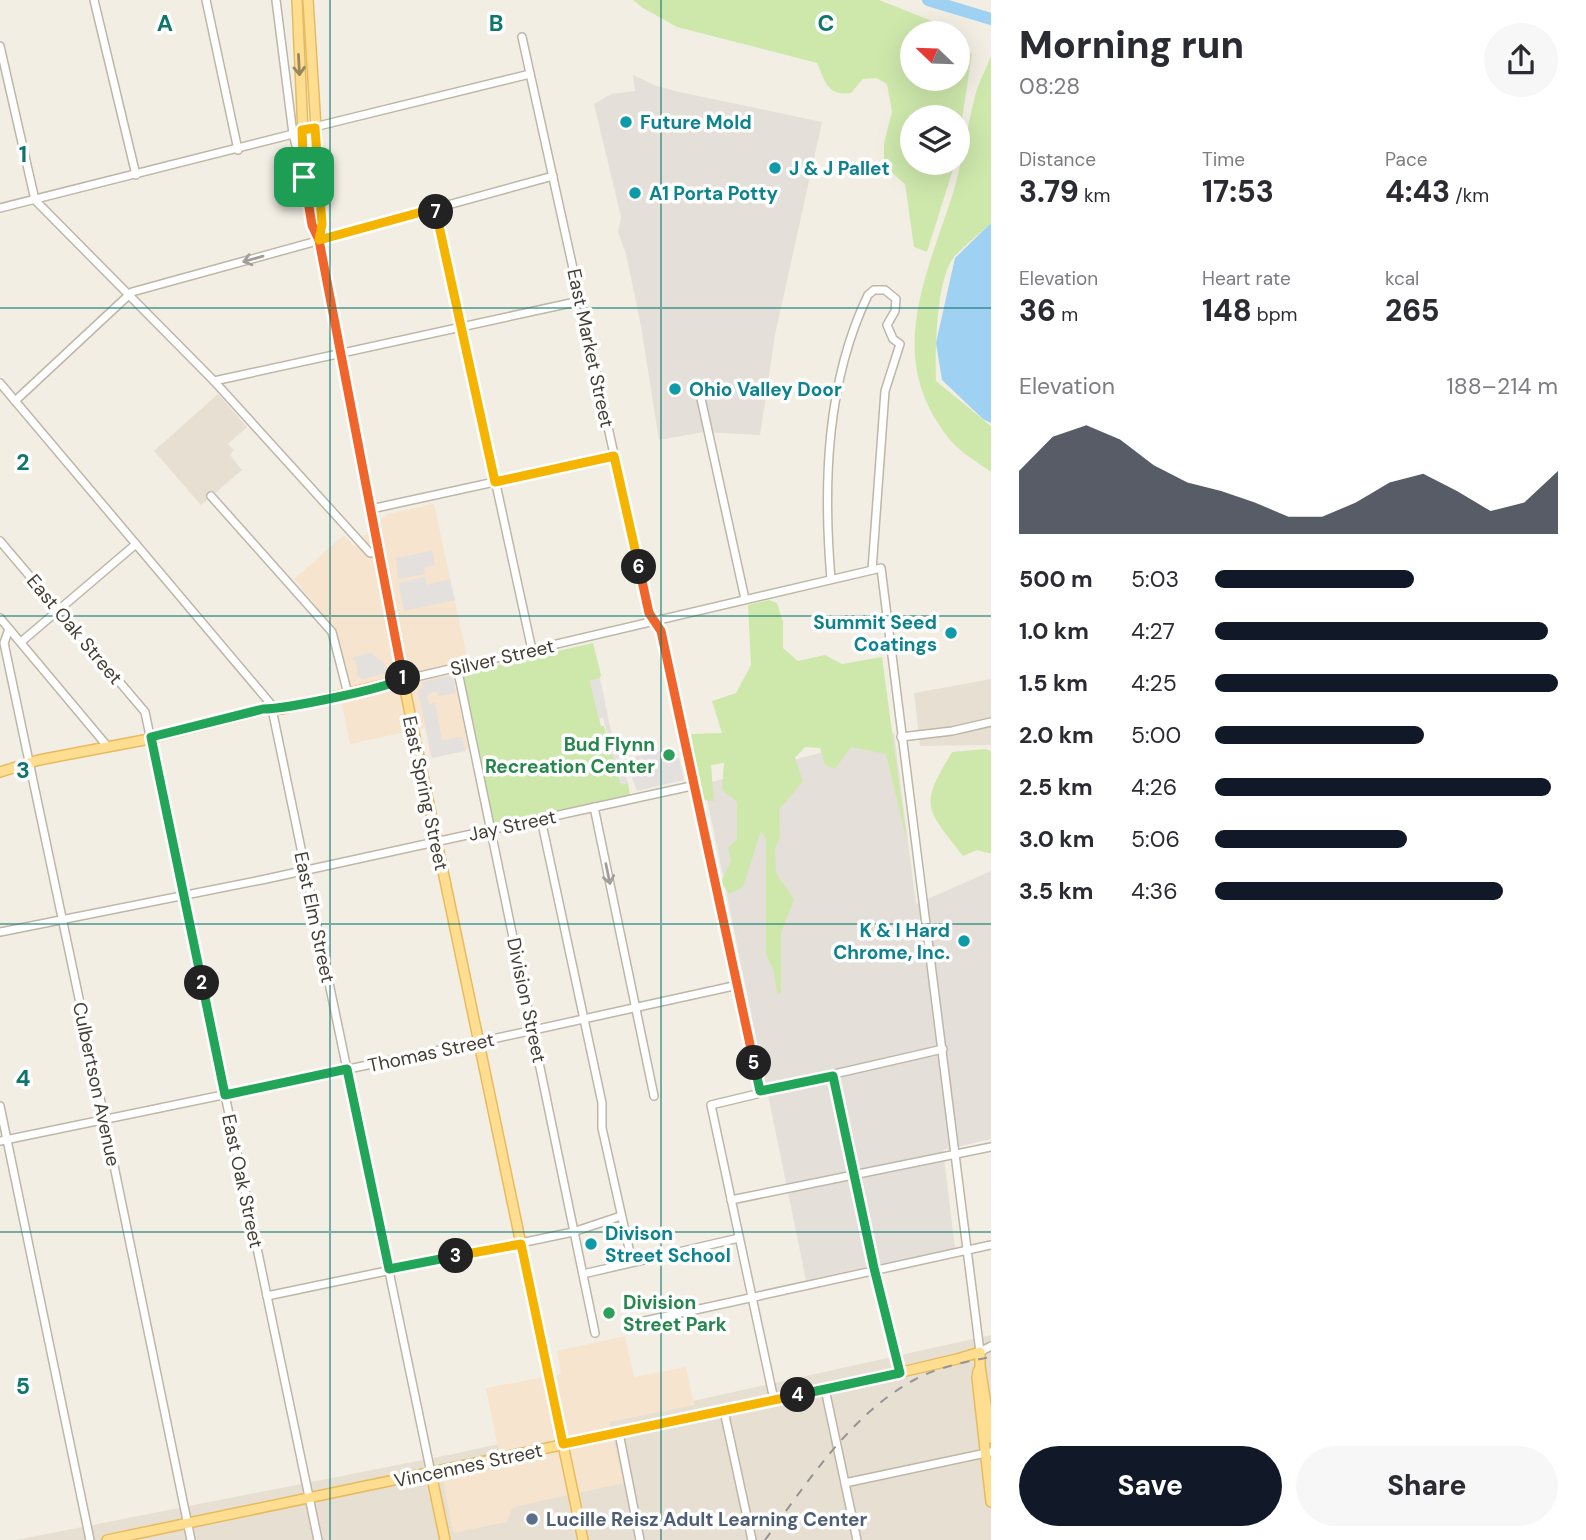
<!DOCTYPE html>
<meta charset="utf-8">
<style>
:root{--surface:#fff;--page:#f7f7f7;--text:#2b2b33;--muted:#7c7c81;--accent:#111827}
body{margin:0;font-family:"DM Sans",sans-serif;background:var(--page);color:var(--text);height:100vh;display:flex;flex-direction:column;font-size:26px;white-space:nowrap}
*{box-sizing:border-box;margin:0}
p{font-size:23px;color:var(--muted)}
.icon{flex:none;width:38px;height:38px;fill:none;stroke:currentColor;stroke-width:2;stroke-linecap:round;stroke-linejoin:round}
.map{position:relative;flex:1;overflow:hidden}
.details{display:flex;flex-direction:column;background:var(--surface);width:595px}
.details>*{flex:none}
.needle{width:46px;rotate:293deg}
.buttons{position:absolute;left:900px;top:21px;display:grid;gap:14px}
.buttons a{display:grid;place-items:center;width:70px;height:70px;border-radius:50%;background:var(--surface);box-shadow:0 7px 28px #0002;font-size:35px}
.pin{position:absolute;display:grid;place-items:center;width:60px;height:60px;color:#fff;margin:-30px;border-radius:14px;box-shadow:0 4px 10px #0006}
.km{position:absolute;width:35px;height:35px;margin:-18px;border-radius:50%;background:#222;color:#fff;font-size:19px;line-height:35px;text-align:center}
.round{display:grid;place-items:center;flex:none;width:74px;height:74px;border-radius:37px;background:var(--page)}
.headline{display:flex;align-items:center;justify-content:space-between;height:119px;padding:0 28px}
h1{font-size:38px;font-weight:800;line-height:52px}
.stats{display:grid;grid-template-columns:repeat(3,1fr);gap:10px;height:119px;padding:7px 28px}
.stats div{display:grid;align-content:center}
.stats b{font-size:30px;font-weight:800}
.stats small{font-size:19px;font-weight:400}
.stats p{font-size:19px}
.chart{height:196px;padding:14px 28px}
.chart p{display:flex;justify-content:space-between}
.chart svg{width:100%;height:126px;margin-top:7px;fill:var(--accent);opacity:.7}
.cta{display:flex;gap:14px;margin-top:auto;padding:14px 28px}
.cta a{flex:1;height:80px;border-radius:42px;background:var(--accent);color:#fff;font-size:28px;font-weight:800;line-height:80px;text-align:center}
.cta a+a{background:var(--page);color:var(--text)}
ul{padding:0 28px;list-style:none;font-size:23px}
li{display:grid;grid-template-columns:112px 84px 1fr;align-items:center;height:52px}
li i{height:18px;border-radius:9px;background:var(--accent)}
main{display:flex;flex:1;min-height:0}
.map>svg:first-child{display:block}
.residential{fill:#e7e0d2}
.commercial{fill:#f6e4ce}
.industrial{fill:#e5dfd9}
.green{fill:#cee8ac}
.parking{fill:#e3e0dd}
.water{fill:#9ed1f2}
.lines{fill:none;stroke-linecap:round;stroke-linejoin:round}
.river{stroke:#9ed1f2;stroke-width:12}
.minor-casing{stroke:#beb6a7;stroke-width:10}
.major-casing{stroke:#e6bb5f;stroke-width:12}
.minor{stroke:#fff;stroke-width:7}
.major{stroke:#ffde91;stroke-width:9}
.rail{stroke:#949494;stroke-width:2;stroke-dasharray:9 9;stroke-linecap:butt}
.oneway{stroke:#99865e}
.oneway2{stroke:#a29e9a}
.split-1-casing{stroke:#fff;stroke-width:14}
.split-2-casing{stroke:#fff;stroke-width:14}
.split-3-casing{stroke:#fff;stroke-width:14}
.split-4-casing{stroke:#fff;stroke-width:14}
.split-5-casing{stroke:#fff;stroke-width:14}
.split-6-casing{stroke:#fff;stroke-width:14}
.split-7-casing{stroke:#fff;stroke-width:14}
.split-8-casing{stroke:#fff;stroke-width:14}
.split-1{stroke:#f0652b;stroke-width:9}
.split-2{stroke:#22a559;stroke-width:9}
.split-3{stroke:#22a559;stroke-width:9}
.split-4{stroke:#f5b400;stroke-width:9}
.split-5{stroke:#22a559;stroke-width:9}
.split-6{stroke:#f0652b;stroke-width:9}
.split-7{stroke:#f5b400;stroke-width:9}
.split-8{stroke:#f5b400;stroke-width:9}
.grid{fill:none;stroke:#0f766e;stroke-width:2;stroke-opacity:0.55}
.culture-dot{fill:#0f9aa8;stroke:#fff;stroke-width:2.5}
.leisure-dot{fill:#2e9e5b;stroke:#fff;stroke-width:2.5}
.service-dot{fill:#5c6f8a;stroke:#fff;stroke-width:2.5}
.labels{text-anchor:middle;stroke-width:7;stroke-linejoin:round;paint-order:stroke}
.culture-label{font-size:19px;font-weight:bold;fill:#0d838f;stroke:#fff;text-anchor:start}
.street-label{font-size:19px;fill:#453e34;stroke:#fff}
.leisure-label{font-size:19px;font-weight:bold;fill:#27864d;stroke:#fff;text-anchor:end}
.service-label{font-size:19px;font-weight:bold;fill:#4e5e75;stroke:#fff;text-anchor:start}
.grid-label{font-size:23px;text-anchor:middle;font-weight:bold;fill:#0f766e;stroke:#fff;stroke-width:7;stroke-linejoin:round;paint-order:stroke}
</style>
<main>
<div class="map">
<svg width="991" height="1540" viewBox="0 0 991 1540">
<rect width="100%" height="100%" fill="#f3eee4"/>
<g class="residential">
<polygon points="218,394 247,427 228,444 234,450 230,455 242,470 201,505 154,451"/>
<polygon points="991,679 991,745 920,746 914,693"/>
<polygon points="991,1335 991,1540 16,1540 453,1454"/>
</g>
<g class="commercial">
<polygon points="434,504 467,657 450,662 469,749 431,758 425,728 350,744 342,704 349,685 336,630 294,579 344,535 354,546 387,514"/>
<polygon points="625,1336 634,1377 686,1367 694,1405 609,1422 624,1483 513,1507 506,1522 453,1533 443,1480 502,1467 486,1388 561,1374 557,1351"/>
</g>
<g class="industrial">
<polygon points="633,75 654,85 675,91 822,122 775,335 760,435 703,432 659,440 641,326 626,254 618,232 621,217 594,104 611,94 635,91"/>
<polygon points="894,733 916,904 991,871 991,1139 943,1150 955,1248 806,1280 704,784"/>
</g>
<g class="green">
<path d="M633,0H879L942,25L951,33H912V79H957V40L972,54L957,151V117H912V163H955L927,252L914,247L905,184L884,166V143L892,112L887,84L876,78L863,79L851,93C826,96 826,82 817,63L677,27L643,8Z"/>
<path d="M991,56V223C979,234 965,245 954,257C936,279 935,352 936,381L991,426V472C979,463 963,454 953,443C882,361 926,278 954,190C963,159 967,127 975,96C979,82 986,69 991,56Z"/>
<polygon points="769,600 777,603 783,622 783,648 798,661 825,655 842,664 882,657 907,842 886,754 851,747 835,769 825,765 820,748 805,747 795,758 803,781 779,810 780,837 775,848 776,873 794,899 781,933 781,993 777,994 774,972 766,954 766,839 761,831 743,887 729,894 721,882 731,861 728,848 737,839 737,802 722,790 724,763 711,765 714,801 703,800 691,734 722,733 712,701 736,693 751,665 748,605"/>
<polygon points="593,643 601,675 600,678 590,681 601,726 604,726 621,784 628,783 630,796 494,823 463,673"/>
<path d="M985,749L991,751V854L977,850L963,856C925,807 919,807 952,752Z"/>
</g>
<g class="parking">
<polygon points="432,551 435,565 424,567 425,574 398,579 396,558"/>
<polygon points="425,577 427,585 450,579 455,600 404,611 399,583"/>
<polygon points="371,653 384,663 387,673 364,679 358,677 356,662 352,659 354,657"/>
<polygon points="452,675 456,693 439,696 437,691 429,693 427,696 429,704 435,703 442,740 462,737 465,751 432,758 418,691 423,687 422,682"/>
<polygon points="600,678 610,727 628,783 621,785 603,718 599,719 590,681"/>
<polygon points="660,751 662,762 679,758 684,780 637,791 625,759"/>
</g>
<polygon class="water" points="991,223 991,423 983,419 942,380 936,343 955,258"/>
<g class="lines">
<polyline class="river" points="928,0 991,19"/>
<g class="minor-casing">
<g id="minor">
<polyline points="94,0 136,175"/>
<polyline points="206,0 238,150"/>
<polyline points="276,0 293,134 302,168"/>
<polyline points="522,37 649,613 661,630 759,1084 760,1091 757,1094 711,1105 774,1400"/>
<polyline points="0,46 35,200 214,381 370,553 379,552"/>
<polyline points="302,130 530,74"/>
<polyline points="0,208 293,134"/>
<polyline points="436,208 532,650"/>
<polyline points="214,381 580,301"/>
<polyline points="0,383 270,703 272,709 431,1473"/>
<polyline points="700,394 745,599"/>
<polyline points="15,401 132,292 553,176"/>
<polyline points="211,496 332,632 348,694"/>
<polyline points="371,509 614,456"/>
<polyline points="0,541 145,712 318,1540"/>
<path d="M831,579C823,485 826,382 868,295L874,290H885L896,299L895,311L887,325L893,339L900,344L885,391L872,570"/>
<polyline points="0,618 108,747"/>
<polyline points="9,629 4,643 103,1112 191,1540"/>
<polyline points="21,642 136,544"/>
<polyline points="457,667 595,1333"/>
<polyline points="403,680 881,568 980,1352 991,1346"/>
<polyline points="901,737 952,731 991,722"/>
<polyline points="594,807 654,1096"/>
<polyline points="541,819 602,1103 602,1128 632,1262"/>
<polyline points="0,932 266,879 696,785"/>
<polyline points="833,1076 874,1268 900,1373"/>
<polyline points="760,1091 943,1049"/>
<polyline points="0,1106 90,1540"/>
<polyline points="0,1141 479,1042 738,985"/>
<polyline points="731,1200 991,1147"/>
<polyline points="583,1274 739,1238"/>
<polyline points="267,1296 573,1232 621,1216"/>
<polyline points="640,1322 991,1245"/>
<polyline points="825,1389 857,1540"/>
<polyline points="724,1411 752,1540"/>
<polyline points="619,1433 640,1540"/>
<polyline points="845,1483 991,1452"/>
</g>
</g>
<g class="major-casing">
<g id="major">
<polyline points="297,0 305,177 312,225 319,240 403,680 583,1540"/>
<polyline points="308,0 322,224 319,239"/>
<polyline points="0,772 39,760 144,740 263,710 282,709 403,680"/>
<polyline points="978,1371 977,1378 991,1502"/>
<polyline points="431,1473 445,1540"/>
<polyline points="107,1540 834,1388 957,1359 980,1352 980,1366 991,1438"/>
</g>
</g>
<use href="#minor" class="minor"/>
<use href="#major" class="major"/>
<path class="rail" d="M765,1540C806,1484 852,1413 914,1380C938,1367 965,1362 991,1357"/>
</g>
<defs><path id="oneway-shaft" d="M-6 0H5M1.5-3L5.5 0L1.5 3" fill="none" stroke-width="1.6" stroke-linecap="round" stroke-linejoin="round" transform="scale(1.75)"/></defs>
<use class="oneway" href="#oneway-shaft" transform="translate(299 65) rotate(87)"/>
<g class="oneway2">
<use href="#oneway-shaft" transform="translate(253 259) rotate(164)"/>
<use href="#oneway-shaft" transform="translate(608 874) rotate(78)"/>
</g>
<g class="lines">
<g class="split-1-casing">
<polyline id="split-1" points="304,177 312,225 319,240 403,678"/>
</g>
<g class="split-2-casing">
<path id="split-2" d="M202,983L151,737L263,709C285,709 390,688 403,678"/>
</g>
<g class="split-3-casing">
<polyline id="split-3" points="202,983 225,1095 347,1069 389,1269 456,1256"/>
</g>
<g class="split-4-casing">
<polyline id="split-4" points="456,1256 521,1244 563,1444 798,1395"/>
</g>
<g class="split-5-casing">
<polyline id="split-5" points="754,1063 760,1091 833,1076 874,1268 900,1373 798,1395"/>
</g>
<g class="split-6-casing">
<polyline id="split-6" points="639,567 649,613 661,631 754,1063"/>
</g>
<g class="split-7-casing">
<polyline id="split-7" points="436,212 495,482 614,456 639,567"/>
</g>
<g class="split-8-casing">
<polyline id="split-8" points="304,177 302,130 315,128 322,224 319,240 436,208 436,212"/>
</g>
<use href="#split-1" class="split-1"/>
<use href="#split-2" class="split-2"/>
<use href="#split-3" class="split-3"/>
<use href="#split-4" class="split-4"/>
<use href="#split-5" class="split-5"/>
<use href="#split-6" class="split-6"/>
<use href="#split-7" class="split-7"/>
<use href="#split-8" class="split-8"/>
</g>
<path class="grid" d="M330,0V1540M661,0V1540M0,308H991M0,616H991M0,924H991M0,1232H991"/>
<g class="culture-dot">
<circle cx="626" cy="122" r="7"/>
<circle cx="775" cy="168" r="7"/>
<circle cx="635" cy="193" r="7"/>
<circle cx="675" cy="389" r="7"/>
<circle cx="951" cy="633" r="7"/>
<circle cx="964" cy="941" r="7"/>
<circle cx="591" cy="1244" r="7"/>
</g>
<g class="leisure-dot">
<circle cx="669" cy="755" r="7"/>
<circle cx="609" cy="1313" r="7"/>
</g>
<circle class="service-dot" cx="532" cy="1519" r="7"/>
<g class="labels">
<g class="culture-label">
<text x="640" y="129">Future Mold</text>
<text x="789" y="175">J &amp; J Pallet</text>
<text x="649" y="200">A1 Porta Potty</text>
<text x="689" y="396">Ohio Valley Door</text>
<text x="937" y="629" text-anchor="end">Summit Seed<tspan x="937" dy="22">Coatings</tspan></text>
<text x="950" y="937" text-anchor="end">K &amp; I Hard<tspan x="950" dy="22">Chrome, Inc.</tspan></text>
<text x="605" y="1240">Divison<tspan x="605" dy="22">Street School</tspan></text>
</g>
<g class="street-label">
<text transform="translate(591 348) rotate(78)" y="7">East Market Street</text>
<text transform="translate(75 629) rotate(50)" y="7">East Oak Street</text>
<text transform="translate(502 657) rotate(-13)" y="7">Silver Street</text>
<text transform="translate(426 793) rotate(78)" y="7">East Spring Street</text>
<text transform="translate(512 825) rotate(-12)" y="7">Jay Street</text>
<text transform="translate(315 917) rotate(78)" y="7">East Elm Street</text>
<text transform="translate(527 1000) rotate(78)" y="7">Division Street</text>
<text transform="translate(431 1052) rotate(-12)" y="7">Thomas Street</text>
<text transform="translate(97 1084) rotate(78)" y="7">Culbertson Avenue</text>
<text transform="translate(243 1181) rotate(78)" y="7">East Oak Street</text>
<text transform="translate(468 1465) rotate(-12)" y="7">Vincennes Street</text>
</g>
<g class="leisure-label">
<text x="655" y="751">Bud Flynn<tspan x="655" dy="22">Recreation Center</tspan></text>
<text x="623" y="1309" text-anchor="start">Division<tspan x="623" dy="22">Street Park</tspan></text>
</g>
<g class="service-label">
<text x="546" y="1526">Lucille Reisz Adult Learning Center</text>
</g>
</g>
<g class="grid-label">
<text x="165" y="31">A</text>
<text x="496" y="31">B</text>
<text x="826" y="31">C</text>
<text x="23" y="162">1</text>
<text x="23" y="470">2</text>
<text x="23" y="778">3</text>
<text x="23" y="1086">4</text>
<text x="23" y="1394">5</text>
</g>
</svg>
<div class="buttons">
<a><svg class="needle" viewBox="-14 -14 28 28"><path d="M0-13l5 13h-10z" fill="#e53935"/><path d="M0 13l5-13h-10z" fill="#7c7c81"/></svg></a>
<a><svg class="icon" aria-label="layers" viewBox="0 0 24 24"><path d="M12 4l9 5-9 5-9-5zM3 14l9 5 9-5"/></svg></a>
</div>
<div class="pin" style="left:304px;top:177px;background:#1e9e55"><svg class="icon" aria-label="arrive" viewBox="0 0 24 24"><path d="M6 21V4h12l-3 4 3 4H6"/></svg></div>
<b class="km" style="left:403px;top:678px">1</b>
<b class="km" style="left:202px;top:983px">2</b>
<b class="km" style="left:456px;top:1256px">3</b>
<b class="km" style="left:798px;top:1395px">4</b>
<b class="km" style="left:754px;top:1063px">5</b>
<b class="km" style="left:639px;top:567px">6</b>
<b class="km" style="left:436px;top:212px">7</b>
</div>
<section class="details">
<div class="headline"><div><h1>Morning run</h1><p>08:28</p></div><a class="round"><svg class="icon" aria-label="share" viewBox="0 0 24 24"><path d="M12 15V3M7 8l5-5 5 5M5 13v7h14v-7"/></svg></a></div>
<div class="stats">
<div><p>Distance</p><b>3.79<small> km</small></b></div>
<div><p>Time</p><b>17:53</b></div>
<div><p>Pace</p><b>4:43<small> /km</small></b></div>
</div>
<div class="stats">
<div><p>Elevation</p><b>36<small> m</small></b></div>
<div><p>Heart rate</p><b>148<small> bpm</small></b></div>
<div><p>kcal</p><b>265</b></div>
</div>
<div class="chart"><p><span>Elevation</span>188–214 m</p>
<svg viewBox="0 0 160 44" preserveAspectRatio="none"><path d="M0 44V22L10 10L20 6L30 11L40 20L50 26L60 29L70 33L80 38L90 38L100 33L110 26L120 23L130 29L140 36L150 33L160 22V44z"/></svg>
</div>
<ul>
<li><b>500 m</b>5:03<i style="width:58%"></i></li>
<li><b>1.0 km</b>4:27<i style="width:97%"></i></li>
<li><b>1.5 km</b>4:25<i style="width:100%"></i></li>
<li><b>2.0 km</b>5:00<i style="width:61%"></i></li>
<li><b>2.5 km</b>4:26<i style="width:98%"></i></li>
<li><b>3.0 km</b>5:06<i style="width:56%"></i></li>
<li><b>3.5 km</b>4:36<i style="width:84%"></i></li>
</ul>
<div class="cta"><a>Save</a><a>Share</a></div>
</section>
</main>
